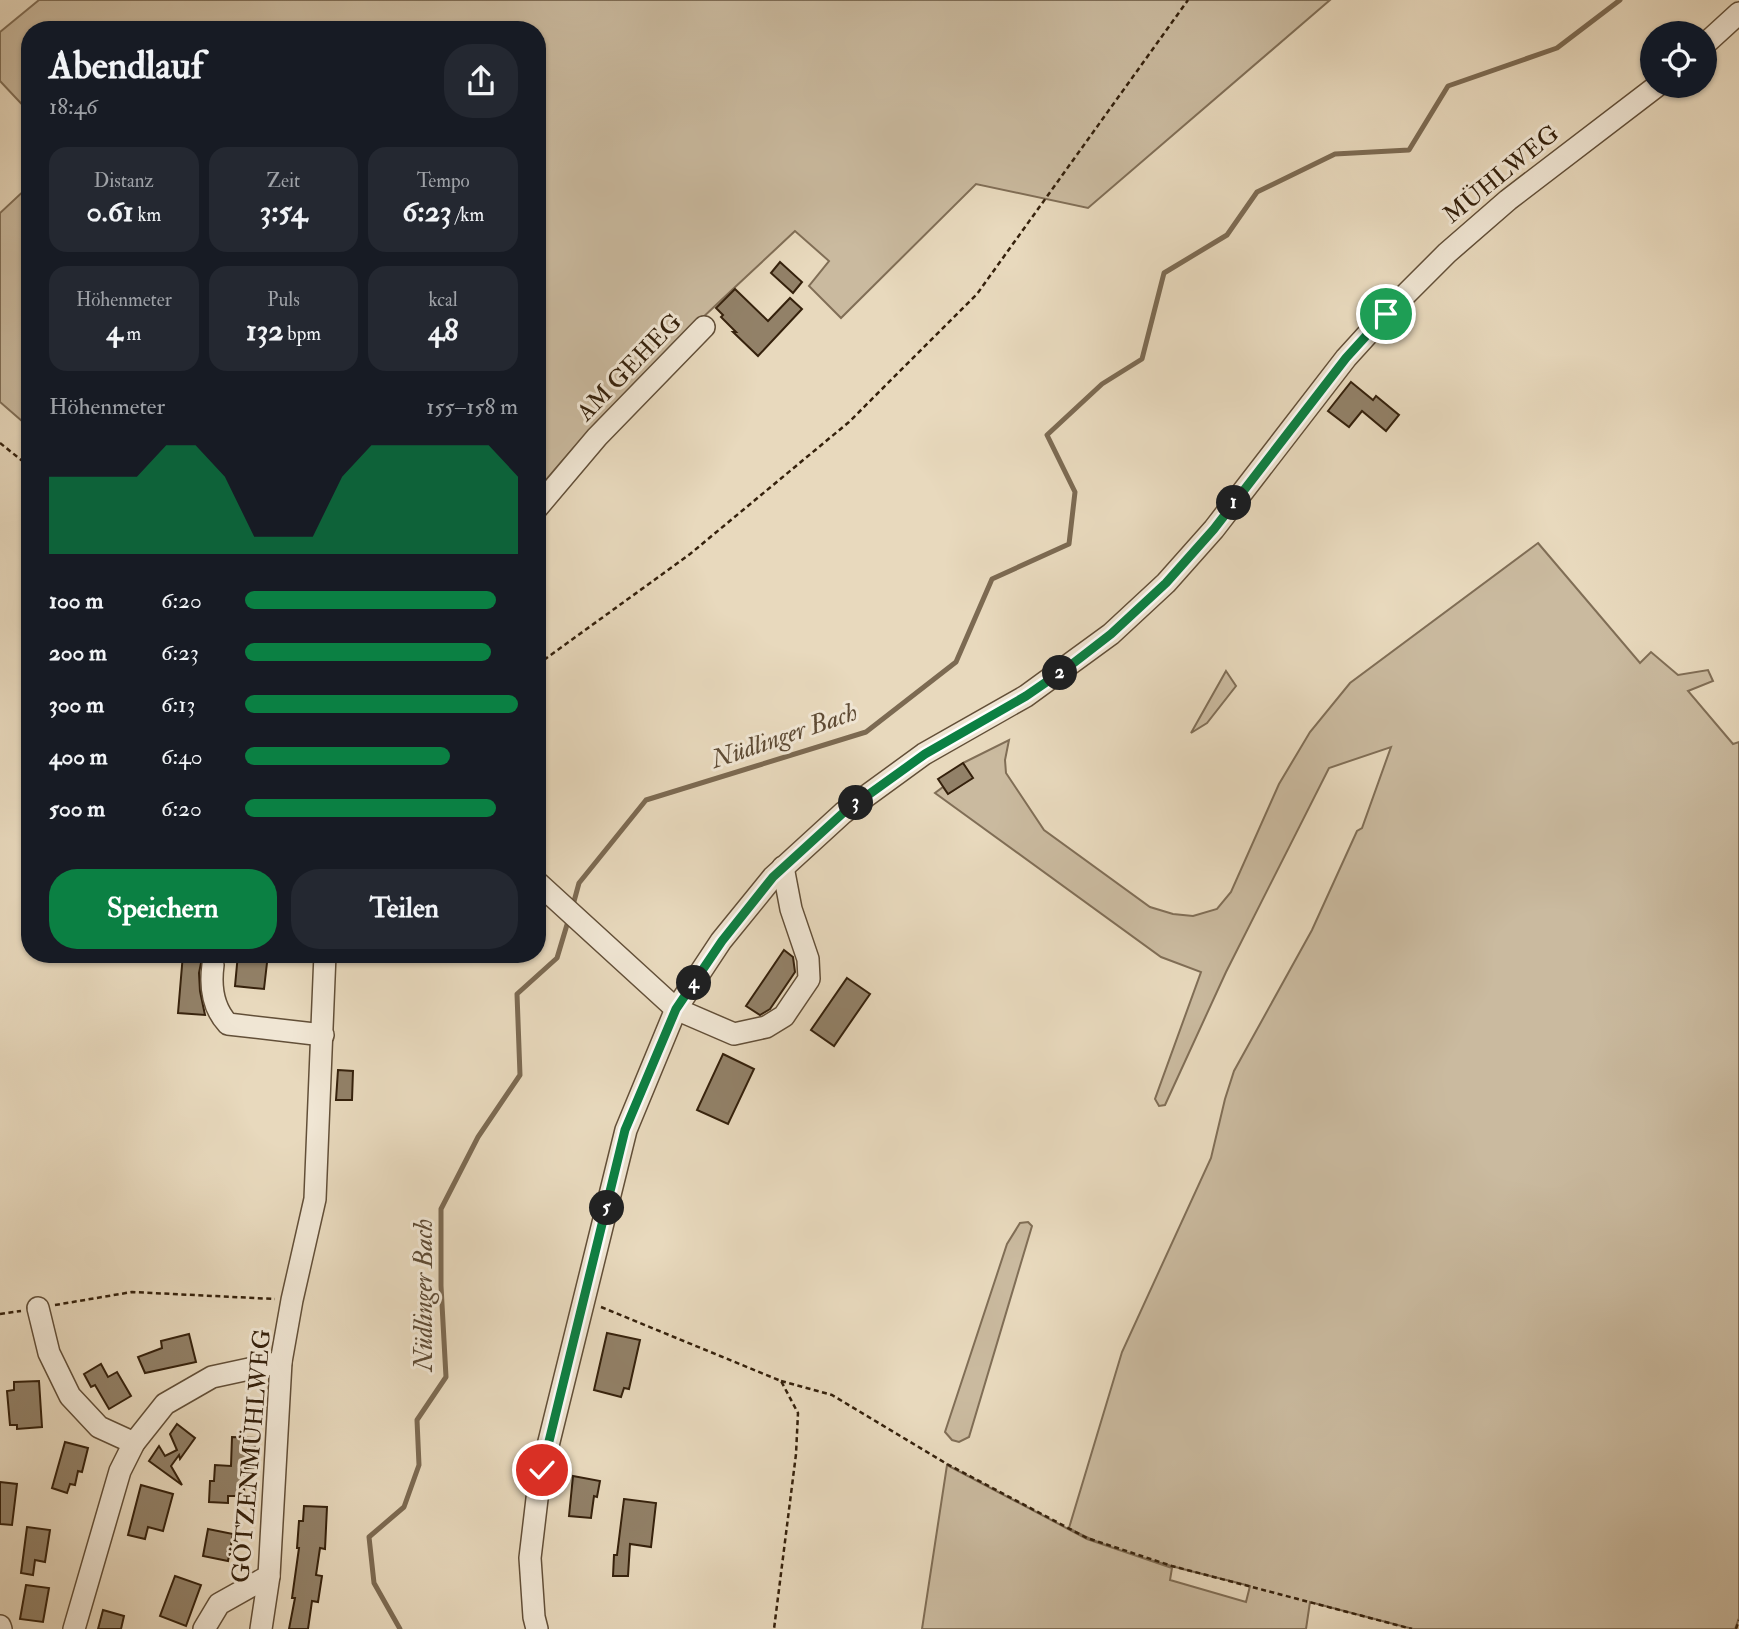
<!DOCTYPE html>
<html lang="de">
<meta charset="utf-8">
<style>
:root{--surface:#171b24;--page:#242831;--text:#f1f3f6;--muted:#9ea1a6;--accent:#0b8043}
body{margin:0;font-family:"IM FELL Double Pica",serif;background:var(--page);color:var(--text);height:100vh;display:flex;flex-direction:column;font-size:26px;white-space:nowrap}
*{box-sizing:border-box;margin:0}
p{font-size:23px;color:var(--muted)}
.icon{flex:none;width:38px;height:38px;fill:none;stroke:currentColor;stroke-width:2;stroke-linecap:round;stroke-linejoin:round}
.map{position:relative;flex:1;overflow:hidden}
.side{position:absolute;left:21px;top:21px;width:525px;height:942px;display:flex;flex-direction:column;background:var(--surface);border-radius:28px;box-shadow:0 2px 5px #0004}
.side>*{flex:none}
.fabs{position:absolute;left:1640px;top:21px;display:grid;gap:14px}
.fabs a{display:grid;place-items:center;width:77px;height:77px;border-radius:50%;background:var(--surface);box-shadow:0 2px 5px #0004;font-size:35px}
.pin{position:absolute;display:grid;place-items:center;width:60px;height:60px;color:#fff;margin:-30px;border:4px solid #fff;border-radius:50%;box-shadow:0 2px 7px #0007}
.km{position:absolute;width:35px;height:35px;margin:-18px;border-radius:50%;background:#222;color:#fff;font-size:19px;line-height:35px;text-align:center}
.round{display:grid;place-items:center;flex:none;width:74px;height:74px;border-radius:28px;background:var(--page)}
.headline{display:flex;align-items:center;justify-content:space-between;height:119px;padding:0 28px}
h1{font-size:38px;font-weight:700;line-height:52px}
.stats{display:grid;grid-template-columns:repeat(3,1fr);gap:10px;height:119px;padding:7px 28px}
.stats div{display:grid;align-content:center;border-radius:18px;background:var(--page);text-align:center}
.stats b{font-size:30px;font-weight:700}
.stats small{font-size:19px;font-weight:400}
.stats p{font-size:19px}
.chart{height:196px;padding:14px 28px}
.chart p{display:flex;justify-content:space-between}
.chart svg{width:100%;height:126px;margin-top:7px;fill:var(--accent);opacity:.7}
.cta{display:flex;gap:14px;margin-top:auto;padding:14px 28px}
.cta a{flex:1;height:80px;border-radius:28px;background:var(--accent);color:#fff;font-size:28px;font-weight:700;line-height:80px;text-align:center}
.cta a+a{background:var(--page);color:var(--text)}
ul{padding:0 28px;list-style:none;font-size:23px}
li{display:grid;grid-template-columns:112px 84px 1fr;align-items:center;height:52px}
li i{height:18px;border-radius:9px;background:var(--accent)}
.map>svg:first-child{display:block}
.green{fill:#caba9f;stroke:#806e56;stroke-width:2}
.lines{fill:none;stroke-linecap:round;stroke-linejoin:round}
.stream{stroke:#7c6a52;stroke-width:5}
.building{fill:#928168;stroke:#35210c;stroke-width:2}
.minor-casing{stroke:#624f38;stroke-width:24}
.path{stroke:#35210c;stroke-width:2.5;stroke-dasharray:5 3.5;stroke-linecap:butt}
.minor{stroke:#f0e6d4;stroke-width:21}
.route-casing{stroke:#fff;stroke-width:14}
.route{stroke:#0b8043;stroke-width:9}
.labels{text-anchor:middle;stroke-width:6;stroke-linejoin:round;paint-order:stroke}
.street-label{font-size:24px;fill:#35210c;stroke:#f0e6d4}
.water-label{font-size:26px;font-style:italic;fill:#5e4b35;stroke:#f0e6d4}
</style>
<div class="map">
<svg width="1739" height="1629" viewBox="0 0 1739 1629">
<rect width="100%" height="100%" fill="#e8d9bd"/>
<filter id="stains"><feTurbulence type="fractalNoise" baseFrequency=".00286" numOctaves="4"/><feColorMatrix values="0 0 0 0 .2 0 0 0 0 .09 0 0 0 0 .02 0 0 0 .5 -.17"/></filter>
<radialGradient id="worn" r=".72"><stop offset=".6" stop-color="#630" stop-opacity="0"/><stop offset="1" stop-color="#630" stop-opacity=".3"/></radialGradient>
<g class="green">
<path d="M39,0H1330L1088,208L976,184L841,318L809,286L829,261L795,231C707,314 614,396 537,491V30H30V113L0,81V32Z"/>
<polygon points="30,185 30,428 0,402 0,213"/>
<path d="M1538,543L1640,663L1651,652L1678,675L1708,670L1713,681L1688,691L1733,744L1739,742V1618L1735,1629H1413L1310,1602L1306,1629H922L947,1465L1087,1539L1172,1568L1170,1580L1246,1602L1250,1586C1192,1571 1121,1557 1069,1528L1122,1352L1211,1158L1225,1099L1234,1071L1312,930L1357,831L1362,828L1391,747L1329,768L1226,972L1165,1105L1159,1106L1155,1099L1201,972L1161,957L935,793L943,787L948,794L972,778L963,763L1009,740L1005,760L1006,773L1044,830L1150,907L1173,914L1193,916L1217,909L1231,892L1279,784L1310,732L1350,683Z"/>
<polygon points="1226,671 1236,686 1207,723 1191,733"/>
<polygon points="1028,1222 1032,1226 969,1437 959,1442 952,1440 945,1432 1007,1244 1020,1223"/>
</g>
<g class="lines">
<g class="stream">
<polyline points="573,905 579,883 646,800 866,732 956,662 992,579 1069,544 1075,492 1047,435 1102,384 1142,359 1164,273 1227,235 1257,192 1335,154 1409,150 1448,86 1557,48 1620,0"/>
<polyline points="400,1629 374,1583 369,1537 404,1507 419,1465 417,1420 446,1377 441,1286 441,1209 478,1137 520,1075 517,994 557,958 569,918"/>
</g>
</g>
<g class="building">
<polygon points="780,262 802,282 793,293 771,273"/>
<polygon points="735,289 768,321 790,298 802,309 758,356 733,332 736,332 721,317 723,315 716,308"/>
<polygon points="1351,382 1373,400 1376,396 1399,415 1386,431 1362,411 1349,427 1328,411"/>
<polygon points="963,763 973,778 948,794 938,779"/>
<polygon points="784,950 793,957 795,972 770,1009 760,1015 746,1006"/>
<polygon points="183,954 207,954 202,958 199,973 200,991 205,1015 178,1013"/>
<polygon points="238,954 268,954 264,989 235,986"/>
<polygon points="847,978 870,994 834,1046 811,1030"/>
<polygon points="723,1054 754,1069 728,1124 697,1110"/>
<polygon points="338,1070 353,1071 352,1100 336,1100"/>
<polygon points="607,1333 640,1340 629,1389 624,1388 621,1397 594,1390"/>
<polygon points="189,1334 196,1362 145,1373 138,1357 162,1348 161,1341"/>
<polygon points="101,1364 108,1377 117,1372 131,1396 109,1409 95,1385 91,1387 84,1374"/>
<polygon points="39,1381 42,1427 17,1429 17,1425 10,1425 7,1391 14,1390 14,1382"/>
<polygon points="177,1424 195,1438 180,1459 179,1455 171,1466 182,1485 149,1461 159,1446 165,1456 177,1450 170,1434"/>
<polygon points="232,1437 255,1438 254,1468 245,1468 244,1496 228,1496 228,1503 209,1502 210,1481 214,1481 215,1465 231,1466"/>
<polygon points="65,1442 88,1448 82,1472 78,1471 75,1485 70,1484 67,1493 52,1488"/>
<polygon points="573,1476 600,1481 597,1497 594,1496 591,1518 569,1516"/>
<polygon points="0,1482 17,1484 12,1525 0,1524"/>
<polygon points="141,1485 173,1494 163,1531 148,1527 145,1539 128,1535"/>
<polygon points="624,1499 656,1503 651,1547 630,1544 628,1576 613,1576 614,1555 617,1555"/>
<polygon points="304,1506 327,1507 325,1549 320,1548 316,1575 322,1576 318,1602 312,1601 308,1629 289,1629 295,1598 292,1598 299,1548 297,1548 299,1521 303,1521"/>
<polygon points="27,1527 50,1530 45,1562 35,1560 33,1575 21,1573"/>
<polygon points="208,1529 233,1534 228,1561 203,1556"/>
<polygon points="175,1576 201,1585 186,1626 160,1616"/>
<polygon points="26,1585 49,1588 43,1622 20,1619"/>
<polygon points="103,1610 124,1616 121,1629 98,1629"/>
</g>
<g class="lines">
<g class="minor-casing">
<g id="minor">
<polyline points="1704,45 1739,13"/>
<polyline points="537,508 597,437 704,327"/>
<polyline points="537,882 676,1009 734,1034 766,1027 784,1016 809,979 808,959 791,909 783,867"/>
<path d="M213,965C210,987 213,1008 228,1024L323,1035"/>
<polyline points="38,1308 49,1353 70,1396 99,1427 134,1443"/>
<polyline points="0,1626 1,1629"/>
<polyline points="74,1629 120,1471 134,1443 165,1404 212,1377 281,1362"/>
<polyline points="204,1629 219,1604 269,1576"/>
<polyline points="261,1629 269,1576 281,1362 292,1300 315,1199 325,954"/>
<polyline points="537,1629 534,1617 530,1558 539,1482 626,1130 676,1009 721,941 773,877 843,813 924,754 1026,696 1111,634 1166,583 1214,529 1346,358 1386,314 1447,253 1508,200 1657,86"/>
</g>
</g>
<g class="path">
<polyline points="0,443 30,467"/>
<polyline points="537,665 690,554 849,422 977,294 1188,0"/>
<polyline points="55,1305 132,1292 275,1299"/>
<polyline points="601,1307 781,1381 798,1413 796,1454 774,1629"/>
<polyline points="0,1314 21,1311"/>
<polyline points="781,1381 832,1395 947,1464 1087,1538 1172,1566 1412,1629"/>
<polyline points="1736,1629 1739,1620"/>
</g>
<use href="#minor" class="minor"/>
</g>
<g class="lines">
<g class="route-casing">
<polyline id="route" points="542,1470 625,1130 676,1009 722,941 773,877 843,813 925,754 1026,696 1071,665 1111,634 1166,583 1214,529 1346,358 1386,314"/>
</g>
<use href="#route" class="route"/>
</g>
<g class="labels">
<g class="street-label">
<text transform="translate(1501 174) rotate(-39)" y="8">MÜHLWEG</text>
<text transform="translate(629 367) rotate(-46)" y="8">AM GEHEG</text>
<text transform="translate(251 1456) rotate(-85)" y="8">GÖTZENMÜHLWEG</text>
</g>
<g class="water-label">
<text transform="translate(784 735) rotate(-19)" y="9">Nüdlinger Bach</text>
<text transform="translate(423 1295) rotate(-90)" y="9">Nüdlinger Bach</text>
</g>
</g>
<rect width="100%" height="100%" filter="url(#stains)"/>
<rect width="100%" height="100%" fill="url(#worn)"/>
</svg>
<div class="fabs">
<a><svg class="icon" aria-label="locate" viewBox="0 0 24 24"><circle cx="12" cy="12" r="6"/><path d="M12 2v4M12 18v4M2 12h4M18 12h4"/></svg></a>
</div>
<div class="pin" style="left:1386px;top:314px;background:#1e9e55"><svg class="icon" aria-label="arrive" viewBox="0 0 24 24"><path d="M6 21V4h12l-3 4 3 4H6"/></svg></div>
<div class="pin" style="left:542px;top:1470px;background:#d93025"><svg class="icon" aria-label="check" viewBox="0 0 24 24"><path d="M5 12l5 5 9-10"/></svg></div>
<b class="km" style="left:1234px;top:503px">1</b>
<b class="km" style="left:1060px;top:673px">2</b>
<b class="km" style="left:856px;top:803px">3</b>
<b class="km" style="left:694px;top:983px">4</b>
<b class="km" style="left:607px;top:1208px">5</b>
<section class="side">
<div class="headline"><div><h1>Abendlauf</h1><p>18:46</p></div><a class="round"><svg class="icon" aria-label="share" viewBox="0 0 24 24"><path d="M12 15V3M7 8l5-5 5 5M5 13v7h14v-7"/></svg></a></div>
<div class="stats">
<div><p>Distanz</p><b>0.61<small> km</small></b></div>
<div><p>Zeit</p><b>3:54</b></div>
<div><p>Tempo</p><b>6:23<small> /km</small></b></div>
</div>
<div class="stats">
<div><p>Höhenmeter</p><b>4<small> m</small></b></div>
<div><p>Puls</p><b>132<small> bpm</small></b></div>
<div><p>kcal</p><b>48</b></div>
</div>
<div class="chart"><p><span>Höhenmeter</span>155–158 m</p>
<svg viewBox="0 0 160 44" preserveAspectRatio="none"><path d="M0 44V17L10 17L20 17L30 17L40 6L50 6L60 17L70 38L80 38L90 38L100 17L110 6L120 6L130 6L140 6L150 6L160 17V44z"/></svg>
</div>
<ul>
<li><b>100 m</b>6:20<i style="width:92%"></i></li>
<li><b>200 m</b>6:23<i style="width:90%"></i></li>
<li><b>300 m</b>6:13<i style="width:100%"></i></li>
<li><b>400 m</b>6:40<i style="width:75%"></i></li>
<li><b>500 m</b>6:20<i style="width:92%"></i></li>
</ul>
<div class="cta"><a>Speichern</a><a>Teilen</a></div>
</section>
</div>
